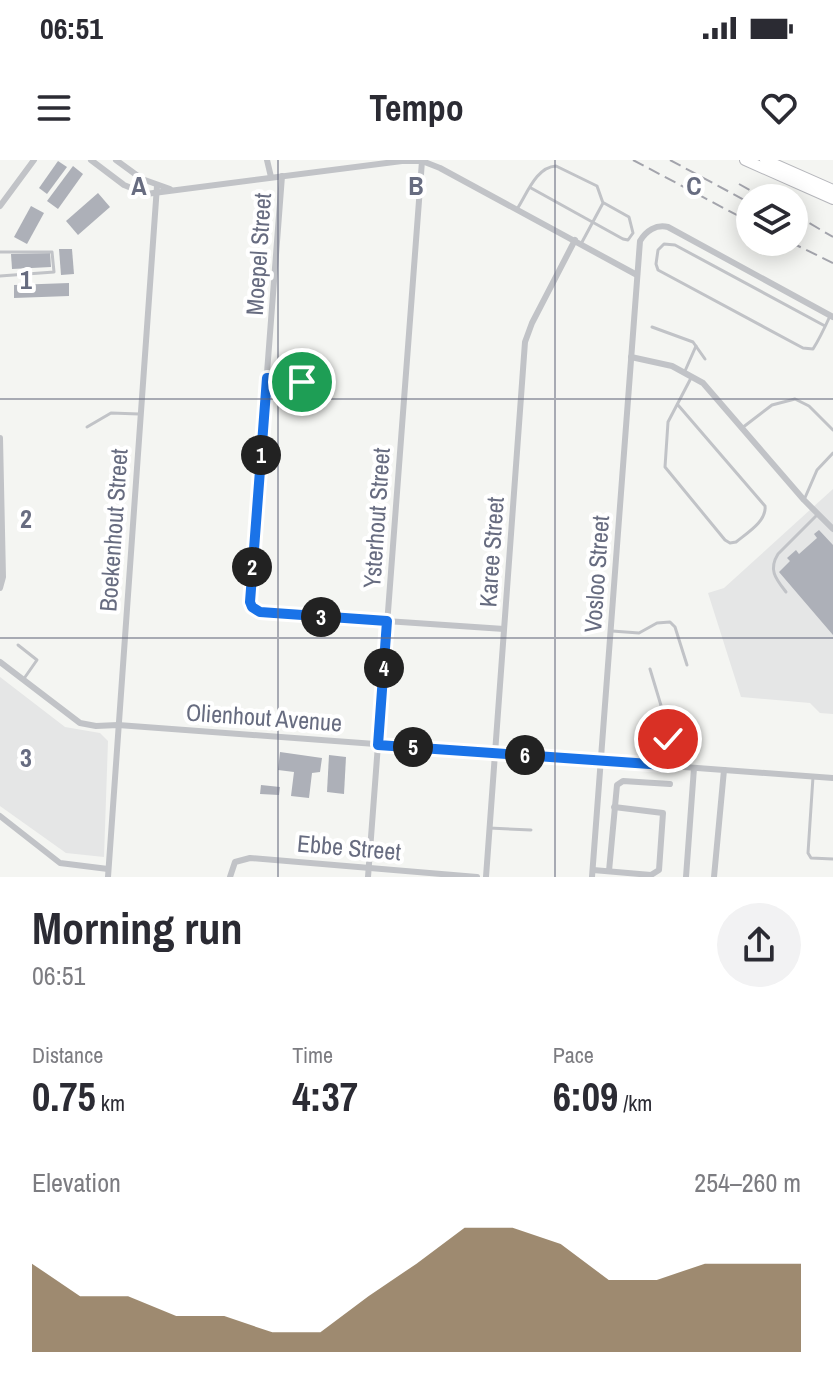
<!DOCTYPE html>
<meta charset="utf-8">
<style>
:root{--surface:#fff;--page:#f2f2f3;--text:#2b2b33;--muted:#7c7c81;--accent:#765a34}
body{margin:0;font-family:"Archivo Narrow",sans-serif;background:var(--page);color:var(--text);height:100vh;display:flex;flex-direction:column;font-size:30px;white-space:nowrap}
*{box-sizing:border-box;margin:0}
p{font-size:26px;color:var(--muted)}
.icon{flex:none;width:44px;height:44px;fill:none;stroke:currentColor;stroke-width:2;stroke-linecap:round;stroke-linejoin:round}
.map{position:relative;height:717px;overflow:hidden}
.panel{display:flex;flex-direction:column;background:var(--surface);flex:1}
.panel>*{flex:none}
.fabs{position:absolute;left:736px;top:24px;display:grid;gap:16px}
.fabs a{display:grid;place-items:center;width:72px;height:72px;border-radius:50%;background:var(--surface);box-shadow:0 4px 20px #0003;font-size:40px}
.pin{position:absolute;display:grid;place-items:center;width:68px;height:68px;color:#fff;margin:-34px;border:4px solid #fff;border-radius:50%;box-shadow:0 2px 8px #0007}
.km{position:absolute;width:40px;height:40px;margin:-20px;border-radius:50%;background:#222;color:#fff;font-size:22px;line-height:40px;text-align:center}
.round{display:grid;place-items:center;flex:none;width:84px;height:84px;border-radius:42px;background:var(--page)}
.head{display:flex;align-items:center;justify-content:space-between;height:136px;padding:0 32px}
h1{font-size:44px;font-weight:800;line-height:60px}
.figures{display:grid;grid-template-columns:repeat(3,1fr);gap:12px;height:136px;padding:8px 32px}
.figures div{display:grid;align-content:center}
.figures b{font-size:40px;font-weight:800}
.figures small{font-size:22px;font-weight:400}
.figures p{font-size:22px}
.chart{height:224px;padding:16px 32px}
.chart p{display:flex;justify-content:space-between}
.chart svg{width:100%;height:144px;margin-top:8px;fill:var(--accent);opacity:.7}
.status{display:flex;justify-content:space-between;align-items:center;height:56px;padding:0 40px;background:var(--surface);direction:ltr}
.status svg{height:22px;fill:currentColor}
header{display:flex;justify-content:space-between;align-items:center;height:104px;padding:0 32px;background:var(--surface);font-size:36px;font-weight:800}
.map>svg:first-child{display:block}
.built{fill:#e5e6e6}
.building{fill:#adb0b8}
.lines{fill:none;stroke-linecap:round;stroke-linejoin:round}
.primary-casing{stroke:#b5b6bb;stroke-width:12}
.service{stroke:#c1c3c7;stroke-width:3}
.minor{stroke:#c1c3c7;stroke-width:6}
.primary{stroke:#fff;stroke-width:10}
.rail{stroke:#a3a4ac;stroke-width:2;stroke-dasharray:12 6;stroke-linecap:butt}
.route-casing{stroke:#fff;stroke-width:16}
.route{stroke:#1a73e8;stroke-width:10}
.grid{fill:none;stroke:#676c80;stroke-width:2;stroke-opacity:0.55}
.labels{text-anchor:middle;stroke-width:8;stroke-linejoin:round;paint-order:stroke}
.street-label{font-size:24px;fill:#676c80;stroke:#fff}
.grid-label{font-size:26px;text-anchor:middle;font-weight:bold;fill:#676c80;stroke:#fff;stroke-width:8;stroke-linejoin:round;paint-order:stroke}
</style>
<div class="status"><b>06:51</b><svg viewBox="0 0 49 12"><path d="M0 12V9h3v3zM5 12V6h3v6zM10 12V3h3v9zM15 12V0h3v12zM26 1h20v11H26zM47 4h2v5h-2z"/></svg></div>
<header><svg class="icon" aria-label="menu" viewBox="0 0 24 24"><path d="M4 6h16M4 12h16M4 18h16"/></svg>Tempo<svg class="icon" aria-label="heart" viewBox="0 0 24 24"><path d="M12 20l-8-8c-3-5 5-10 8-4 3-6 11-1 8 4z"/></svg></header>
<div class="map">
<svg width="833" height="717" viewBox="0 0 833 717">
<rect width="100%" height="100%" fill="#f4f5f2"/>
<g class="built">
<polygon points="833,329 833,554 820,553 810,543 741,537 708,433 724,428"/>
<polygon points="0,517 65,567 100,573 108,581 104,697 66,693 0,646"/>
</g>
<g class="building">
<polygon points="58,1 67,7 47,34 39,28"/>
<polygon points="73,6 83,14 58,49 47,41"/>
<polygon points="98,33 110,47 78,75 66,61"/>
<polygon points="31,46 44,53 27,84 14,77"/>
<polygon points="59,89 72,89 74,114 61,115"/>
<polygon points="50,93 51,107 12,109 11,94"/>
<polygon points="69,123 69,136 14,138 14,125"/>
<polygon points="819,370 833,385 833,475 779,412 790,401 787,398 796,390 799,394 817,378 814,374"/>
<polygon points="280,592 322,598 320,612 312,613 309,638 291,636 294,612 278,610"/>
<polygon points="329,595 346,597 344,634 327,632"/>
<polygon points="261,625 280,627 279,635 260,634"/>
</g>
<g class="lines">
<g class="primary-casing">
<g id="primary">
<polyline points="745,0 833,39"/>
<polyline points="765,0 833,30"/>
</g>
</g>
<g class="service">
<polyline points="531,28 623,79 628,80 633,73 629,57 604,43"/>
<path d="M517,49C527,34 536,7 556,6L597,26L603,43L581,84"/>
<polyline points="0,92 52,92 54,112 0,116"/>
<path d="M825,166L675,85L664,84L658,90L656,104L658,110L803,188L813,189C820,178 825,167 830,156"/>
<polyline points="652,167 693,182 705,199"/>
<polyline points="685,211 696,186"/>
<polyline points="267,218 302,222"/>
<path d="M678,245L765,346C767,361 747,373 736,382L730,383L725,380L665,307L668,262L691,218"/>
<polyline points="87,267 111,253 139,254"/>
<polyline points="742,268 772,245 795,239 809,246 833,270"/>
<polyline points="804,340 817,310 833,293"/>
<path d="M786,432C776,419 768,410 778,394L818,354"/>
<polyline points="612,471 639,473 657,463 670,462 675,467 687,505"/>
<polyline points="18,485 37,500 23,520"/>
<polyline points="650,509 669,572 664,605"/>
<polyline points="813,617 808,693 811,698 833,699"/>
<polyline points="489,668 531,670"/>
</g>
<g class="minor">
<polyline points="91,0 124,25 146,34 402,1 422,1 440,8 637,115"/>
<polyline points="116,0 142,19 170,29"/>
<polyline points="267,0 271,17"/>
<path d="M282,16L250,436C251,448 256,452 268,453L504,469"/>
<polyline points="0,46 34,0"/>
<polyline points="631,197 672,206 703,223 804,340 833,369"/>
<polyline points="0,278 3,417 0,428"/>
<polyline points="0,502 80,563 96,566 118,565 833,618"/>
<polyline points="0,656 60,703 108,709"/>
<polyline points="593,710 651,715 659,710 663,653 614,647"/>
<polyline points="609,711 617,625 623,621 670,624"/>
<polyline points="108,717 157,26"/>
<polyline points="230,717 235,702 250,698 477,717"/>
<polyline points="368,717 422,1"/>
<polyline points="486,717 525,182 532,163 575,80"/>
<path d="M592,717L640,81C646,71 656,64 668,67L833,157"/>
<polyline points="686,717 694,608"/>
<polyline points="714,717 724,610"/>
</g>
<use href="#primary" class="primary"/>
<g class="rail">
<polyline points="633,0 750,62"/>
<polyline points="670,0 750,43"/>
<polyline points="739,24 764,38"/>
<polyline points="794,54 833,77"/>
<polyline points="790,82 833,103"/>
</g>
</g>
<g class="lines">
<g class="route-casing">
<polyline id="route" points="302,222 267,218 250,442 252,447 260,452 387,461 378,585 664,605 668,579"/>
</g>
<use href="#route" class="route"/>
</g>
<path class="grid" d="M278,0V717M555,0V717M0,239H833M0,478H833"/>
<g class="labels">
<g class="street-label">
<text transform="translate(259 94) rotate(-86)" y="8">Moepel Street</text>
<text transform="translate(377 358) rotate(-86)" y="8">Ysterhout Street</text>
<text transform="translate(114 370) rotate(-86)" y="8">Boekenhout Street</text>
<text transform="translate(492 392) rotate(-86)" y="8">Karee Street</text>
<text transform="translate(597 414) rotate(-86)" y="8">Vosloo Street</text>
<text transform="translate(264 558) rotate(4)" y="8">Olienhout Avenue</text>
<text transform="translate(349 688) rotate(5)" y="8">Ebbe Street</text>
</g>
</g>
<g class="grid-label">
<text x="139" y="35">A</text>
<text x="416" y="35">B</text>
<text x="694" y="35">C</text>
<text x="26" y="129">1</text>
<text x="26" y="368">2</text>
<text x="26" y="607">3</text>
</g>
</svg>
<div class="fabs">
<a><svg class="icon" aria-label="layers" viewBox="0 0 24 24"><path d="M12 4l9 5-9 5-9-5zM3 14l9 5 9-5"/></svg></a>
</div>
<div class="pin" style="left:302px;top:222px;background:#1e9e55"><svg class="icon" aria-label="arrive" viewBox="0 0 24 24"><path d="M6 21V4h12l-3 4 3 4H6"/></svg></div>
<div class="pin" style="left:668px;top:579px;background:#d93025"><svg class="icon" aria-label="check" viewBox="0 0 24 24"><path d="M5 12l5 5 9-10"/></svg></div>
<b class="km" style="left:261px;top:295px">1</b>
<b class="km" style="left:252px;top:407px">2</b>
<b class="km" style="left:321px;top:457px">3</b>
<b class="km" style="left:384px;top:508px">4</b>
<b class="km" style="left:413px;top:587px">5</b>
<b class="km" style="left:525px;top:595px">6</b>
</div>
<section class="panel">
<div class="head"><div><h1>Morning run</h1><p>06:51</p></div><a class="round"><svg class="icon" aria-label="share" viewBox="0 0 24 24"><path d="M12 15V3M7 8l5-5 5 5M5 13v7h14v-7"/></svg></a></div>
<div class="figures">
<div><p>Distance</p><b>0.75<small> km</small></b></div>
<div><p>Time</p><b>4:37</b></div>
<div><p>Pace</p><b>6:09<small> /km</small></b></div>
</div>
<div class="chart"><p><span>Elevation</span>254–260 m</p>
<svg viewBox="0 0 160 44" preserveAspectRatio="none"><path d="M0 44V17L10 27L20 27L30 33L40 33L50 38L60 38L70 27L80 17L90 6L100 6L110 11L120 22L130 22L140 17L150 17L160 17V44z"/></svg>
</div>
</section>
